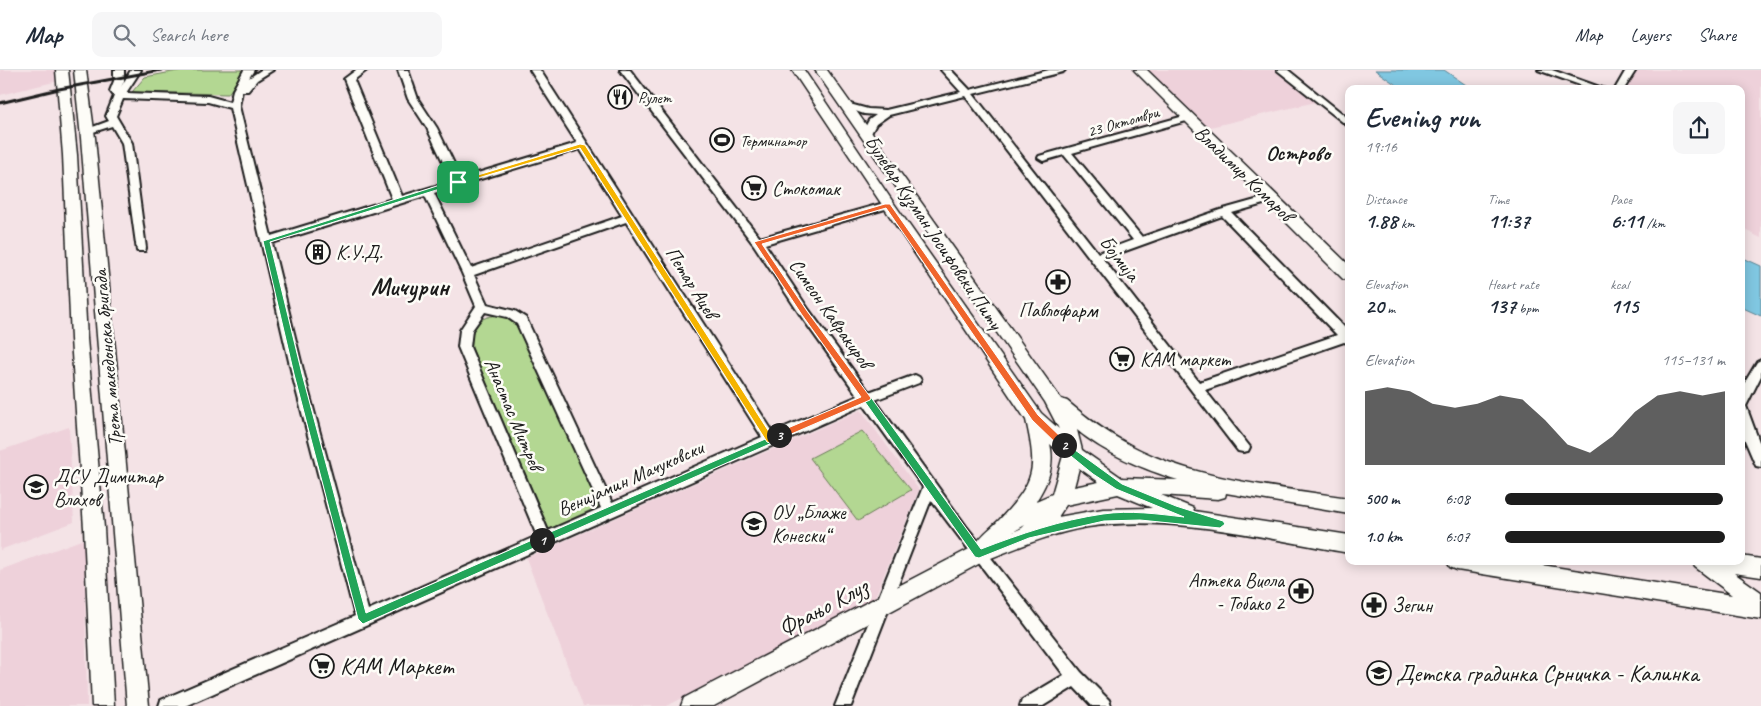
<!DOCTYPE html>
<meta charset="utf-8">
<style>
:root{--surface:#fff;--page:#f6f6f7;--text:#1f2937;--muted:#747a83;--line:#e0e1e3;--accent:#1c1c1c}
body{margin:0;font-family:Caveat,sans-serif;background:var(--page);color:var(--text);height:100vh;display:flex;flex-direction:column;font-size:19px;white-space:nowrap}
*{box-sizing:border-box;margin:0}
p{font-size:16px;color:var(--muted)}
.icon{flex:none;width:28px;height:28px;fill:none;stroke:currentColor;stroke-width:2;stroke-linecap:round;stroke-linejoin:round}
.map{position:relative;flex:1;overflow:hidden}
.sheet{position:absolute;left:1345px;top:15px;width:400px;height:480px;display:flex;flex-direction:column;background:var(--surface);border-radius:10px;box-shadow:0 2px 12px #0003}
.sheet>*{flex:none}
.pin{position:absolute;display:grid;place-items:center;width:42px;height:42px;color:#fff;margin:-21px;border-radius:10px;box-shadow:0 2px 8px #0006}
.km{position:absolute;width:25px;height:25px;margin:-12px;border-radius:50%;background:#222;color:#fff;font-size:14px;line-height:25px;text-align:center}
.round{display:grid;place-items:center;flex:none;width:52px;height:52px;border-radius:10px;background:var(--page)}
.headline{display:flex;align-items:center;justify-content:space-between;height:85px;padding:0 20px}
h1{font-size:28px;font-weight:600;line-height:38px}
.figures{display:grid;grid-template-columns:repeat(3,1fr);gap:8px;height:85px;padding:5px 20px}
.figures div{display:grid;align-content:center}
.figures b{font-size:21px;font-weight:600}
.figures small{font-size:14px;font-weight:400}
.figures p{font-size:14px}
.chart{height:140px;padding:10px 20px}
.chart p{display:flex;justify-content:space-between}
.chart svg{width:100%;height:90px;margin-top:5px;fill:var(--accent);opacity:.7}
ul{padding:0 20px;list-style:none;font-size:16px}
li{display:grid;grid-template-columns:80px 60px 1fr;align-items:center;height:38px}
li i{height:12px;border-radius:6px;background:var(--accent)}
header{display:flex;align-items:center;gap:30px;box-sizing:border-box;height:70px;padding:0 25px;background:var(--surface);border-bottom:1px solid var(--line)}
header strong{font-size:24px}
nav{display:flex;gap:28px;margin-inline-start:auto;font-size:18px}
.search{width:350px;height:45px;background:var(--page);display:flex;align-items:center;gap:12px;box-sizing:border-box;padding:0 18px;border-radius:10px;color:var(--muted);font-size:19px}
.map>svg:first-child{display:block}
.built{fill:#eed1da}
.green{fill:#b3d792;stroke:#687a57}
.water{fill:#80c7e1;stroke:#588392}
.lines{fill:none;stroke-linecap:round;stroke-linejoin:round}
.street-casing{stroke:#1c1c1c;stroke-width:4}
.secondary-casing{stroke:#1c1c1c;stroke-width:3}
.street{fill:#fdfcf7;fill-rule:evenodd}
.secondary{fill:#fdfcf7;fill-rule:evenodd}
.rail{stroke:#1c1c1c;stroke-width:3}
.split-1{fill:#22a559;stroke:#fff}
.split-2{fill:#22a559;stroke:#fff}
.split-3{fill:#f0652b;stroke:#fff}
.split-4{fill:#f5b400;stroke:#fff}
.labels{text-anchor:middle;stroke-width:5;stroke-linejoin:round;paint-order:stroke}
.far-poi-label{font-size:16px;fill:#1c1c1c;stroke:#fdfcf7;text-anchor:start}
.far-street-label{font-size:16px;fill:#1c1c1c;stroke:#fdfcf7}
.street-label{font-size:20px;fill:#1c1c1c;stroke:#fdfcf7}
.poi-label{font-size:20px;fill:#1c1c1c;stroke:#fdfcf7;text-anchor:start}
.far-district-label{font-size:21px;font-weight:bold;fill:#1c1c1c;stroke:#fdfcf7}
.near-street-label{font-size:24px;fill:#1c1c1c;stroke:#fdfcf7}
.near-poi-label{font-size:24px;fill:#1c1c1c;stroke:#fdfcf7;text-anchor:start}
.district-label{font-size:25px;font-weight:bold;fill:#1c1c1c;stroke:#fdfcf7}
</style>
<header>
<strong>Map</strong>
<div class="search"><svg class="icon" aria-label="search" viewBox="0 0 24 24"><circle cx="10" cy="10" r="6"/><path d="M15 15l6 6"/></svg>Search here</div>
<nav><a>Map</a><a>Layers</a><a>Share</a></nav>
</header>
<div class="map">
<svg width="1761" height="636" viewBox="0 0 1761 636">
<rect width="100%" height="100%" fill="#f4e3e6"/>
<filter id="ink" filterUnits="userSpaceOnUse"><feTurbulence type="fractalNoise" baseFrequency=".02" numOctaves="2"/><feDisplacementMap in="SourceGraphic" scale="10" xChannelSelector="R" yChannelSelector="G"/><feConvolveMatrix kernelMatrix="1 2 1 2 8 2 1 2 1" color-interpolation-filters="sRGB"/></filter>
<g filter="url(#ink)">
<g class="built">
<polygon points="0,0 56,0 58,11 0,25"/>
<polygon points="1145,0 1282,0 1320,31 1206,58"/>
<polygon points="1636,0 1761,0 1761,168 1741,158 1741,19 1627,19"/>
<polygon points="861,340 919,420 874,529 667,636 583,636 526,488"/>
<polygon points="69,357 74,452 0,480 0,381"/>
<polygon points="84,469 87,636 0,636 0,500"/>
</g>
<g class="green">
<polygon points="183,0 242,0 241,5 228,24 132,22 145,7"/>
<path d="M497,245C509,247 514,250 520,260L600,436L549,459L472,278C469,257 476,248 497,245Z"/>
<polygon points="862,361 911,420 858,451 810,388"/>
</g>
<g class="water">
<polygon points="1375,0 1444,0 1472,19 1402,19"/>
<polygon points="1741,187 1761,196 1761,246 1741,237"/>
</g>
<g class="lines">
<g class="street-casing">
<g id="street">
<path d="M114,0H124V11L121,17L131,0H141L126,23L208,26L230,32L233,20L244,0H254L249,8L261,0H273L257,10L248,21H242L239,36L271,166L392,129L344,9L356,0H367L354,10L402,126L452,111L427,58L408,29L398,0H408L418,29L437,58L461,108L577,73L530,0H540L773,362L858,326L801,246L754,175L620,0H630L760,168L884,133H892L893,135L892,137L765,174L809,240L869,322L915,305L919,307L921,310L919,313L875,330L966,456L1081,602L1109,630L1111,636H1092L1074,617L1043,636H1020L1022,630L1064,605L931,430L851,636H835L923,417L864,335L185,636H159L161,630L355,546L292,304L230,38L208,32L123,29L116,46L132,73L146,178L145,181H137L122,73L112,56L87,64L82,61L109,51L106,46L114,26L110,21L114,11ZM580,79L622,146L471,198L434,123ZM425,126L462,203L476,236L460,260L458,277L537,466L368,540L304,304L272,173ZM626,152L762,367L612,433L526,248L515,241L487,234L474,205ZM485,242L507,247L517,254L601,438L548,461L470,277L472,260Z"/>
<path d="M941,0H951L970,20L1049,0H1065L1063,2L973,24L1098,183L1133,170L1064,85L1043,91L1038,88L1039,86L1184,46H1190V50L1072,83L1142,167L1220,140L1270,126L1274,127L1275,129L1274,131L1232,143L1349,262V274L1344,272L1205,320L1250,377L1248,381L1243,382L1238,381L965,26L889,45L876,54L869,67L866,68L861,65L869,50L876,45L864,44L841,36L846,33L868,39L886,40L961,22ZM1222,146L1337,265L1199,312L1103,189Z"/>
<polygon points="1277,0 1288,0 1349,49 1349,57"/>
<polygon points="1538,0 1552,0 1605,19 1591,19"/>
<polygon points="1626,0 1636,0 1624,19 1615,19"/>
<polygon points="1761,290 1761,306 1746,336 1761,377 1761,397 1756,396 1741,361 1741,319 1757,292"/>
</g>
</g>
<g class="secondary-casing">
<g id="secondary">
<polygon points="56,0 68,0 77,85 87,269 104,458 114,636 92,636 84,458 71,269 63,85"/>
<polygon points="74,0 86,0 95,68 149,636 127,636 81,68"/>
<path d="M792,0H804L893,132L1041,343L1059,359L1045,332L815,0H827L1061,329L1067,331C1087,348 1107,363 1130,375C1196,410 1276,417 1349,428V444L1226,423L1225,427L1218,429L1161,425L1193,438L1194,441L1349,465V483C1266,469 1172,444 1088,457C1052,463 1019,477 986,490L714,636H681L684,628L975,476C980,465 993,457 1001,448C1036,410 1037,399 1026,350ZM1077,360C1106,384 1143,399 1178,410L1122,408L1082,380ZM1050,374L1063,386L1052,424L1036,431C1048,412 1055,396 1050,374ZM1079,398L1099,412L1074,417ZM1118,424L1152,438L1103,439L1058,447L1066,435ZM1025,455L1022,458L1013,462Z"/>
<polygon points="1134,0 1147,0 1349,195 1349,210 1343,209"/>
<polygon points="1741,486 1761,489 1761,507 1734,503 1761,522 1761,549 1457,500 1450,497 1447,491 1516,491 1732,525 1695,497 1692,491 1741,491"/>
</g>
</g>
<use href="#street" class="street"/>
<use href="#secondary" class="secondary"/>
<polyline class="rail" points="0,33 59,19 161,0"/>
</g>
</g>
<polygon class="split-1" points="456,110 462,112 270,172 302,304 366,543 539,467 542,466 547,470 545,473 363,554 358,549 294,304 263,171"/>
<path class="split-2" d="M867,325L870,326L981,479C1020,464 1061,450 1103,444C1130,440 1158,444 1184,447L1116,419L1093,404L1061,378L1059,375L1064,372L1122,414L1176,436L1223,451L1225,454L1220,458L1140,450L1104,451L1029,468L979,488L975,487L865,332L545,473L542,474L538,470L539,467Z"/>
<polygon class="split-3" points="885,134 890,134 1038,345 1067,373 1067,378 1061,378 1032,350 886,138 762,174 807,241 871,328 870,330 782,368 776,368 776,363 861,327 802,245 754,172"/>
<polygon class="split-4" points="580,74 585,75 771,365 779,362 782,363 782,368 770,373 767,372 580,78 461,113 455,112"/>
<defs>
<g id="restaurant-ring" transform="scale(1.25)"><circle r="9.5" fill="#fdfcf7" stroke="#1c1c1c" stroke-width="1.5"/><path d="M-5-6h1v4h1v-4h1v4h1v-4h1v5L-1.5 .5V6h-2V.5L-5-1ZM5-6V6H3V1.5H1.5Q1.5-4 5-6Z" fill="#1c1c1c"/></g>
<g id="stadium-ring" transform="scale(1.25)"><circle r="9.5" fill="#fdfcf7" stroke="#1c1c1c" stroke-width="1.5"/><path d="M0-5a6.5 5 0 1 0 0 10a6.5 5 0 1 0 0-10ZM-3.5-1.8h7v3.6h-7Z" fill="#1c1c1c"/></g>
<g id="supermarket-ring" transform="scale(1.25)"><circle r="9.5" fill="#fdfcf7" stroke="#1c1c1c" stroke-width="1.5"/><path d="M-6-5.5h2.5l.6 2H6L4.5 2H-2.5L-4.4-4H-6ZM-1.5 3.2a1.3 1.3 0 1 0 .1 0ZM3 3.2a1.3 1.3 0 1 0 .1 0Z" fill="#1c1c1c"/></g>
<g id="building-ring" transform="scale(1.25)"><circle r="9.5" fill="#fdfcf7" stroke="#1c1c1c" stroke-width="1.5"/><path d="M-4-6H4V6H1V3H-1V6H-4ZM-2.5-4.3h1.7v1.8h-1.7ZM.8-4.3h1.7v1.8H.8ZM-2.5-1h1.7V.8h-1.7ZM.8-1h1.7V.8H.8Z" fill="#1c1c1c"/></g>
<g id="pharmacy-ring" transform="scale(1.25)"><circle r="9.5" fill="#fdfcf7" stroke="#1c1c1c" stroke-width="1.5"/><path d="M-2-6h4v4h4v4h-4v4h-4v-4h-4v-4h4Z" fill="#1c1c1c"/></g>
<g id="school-ring" transform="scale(1.25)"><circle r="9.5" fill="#fdfcf7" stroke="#1c1c1c" stroke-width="1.5"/><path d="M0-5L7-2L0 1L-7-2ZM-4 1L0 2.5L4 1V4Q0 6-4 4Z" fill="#1c1c1c"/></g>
</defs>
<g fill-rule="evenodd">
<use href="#restaurant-ring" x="620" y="27"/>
<use href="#stadium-ring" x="722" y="70"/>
<use href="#supermarket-ring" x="754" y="118"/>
<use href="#building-ring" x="318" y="182"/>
<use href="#pharmacy-ring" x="1058" y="212"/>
<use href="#supermarket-ring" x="1122" y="289"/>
<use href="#school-ring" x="36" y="417"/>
<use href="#school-ring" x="754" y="454"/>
<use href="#pharmacy-ring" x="1301" y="521"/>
<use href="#pharmacy-ring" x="1374" y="535"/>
<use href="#supermarket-ring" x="322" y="596"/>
<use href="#school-ring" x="1379" y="603"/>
</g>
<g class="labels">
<g class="far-poi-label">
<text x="638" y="33">Рулет</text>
<text x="740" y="76">Терминатор</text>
</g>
<g class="far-street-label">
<text transform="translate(1123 51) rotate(-16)" y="6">23 Октомври</text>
</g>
<g class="street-label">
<text transform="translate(1244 103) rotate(44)" y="7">Владимир Комаров</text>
<text transform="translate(934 162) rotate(56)" y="7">Булевар Кузман Јосифовски Питу</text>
<text transform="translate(1120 188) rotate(52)" y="7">Бојмија</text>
<text transform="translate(692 212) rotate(58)" y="7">Петар Ацев</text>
<text transform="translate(831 243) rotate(55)" y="7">Симеон Кавракиров</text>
<text transform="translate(107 288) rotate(-95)" y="7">Трета македонска бригада</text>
<text transform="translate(514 344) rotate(67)" y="7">Анастас Митрев</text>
<text transform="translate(630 408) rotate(-24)" y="7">Венијамин Мачуковски</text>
</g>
<g class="poi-label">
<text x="772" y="125">Стокомак</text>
<text x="336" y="189">К.У.Д.</text>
<text x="1058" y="247" text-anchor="middle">Павлофарм</text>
<text x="1140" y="296">KAM маркет</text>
<text x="54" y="413">ДСУ Димитар<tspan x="54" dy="23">Влахов</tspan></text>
<text x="772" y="449">ОУ „Блаже<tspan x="772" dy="23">Конески“</tspan></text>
<text x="1284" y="517" text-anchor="end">Аптека Виола<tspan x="1284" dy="23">- Тобако 2</tspan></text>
<text x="1392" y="542">Зегин</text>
</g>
<g class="far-district-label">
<text x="1298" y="90">Острово</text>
</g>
<g class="near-street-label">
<text transform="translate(823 537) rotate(-28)" y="8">Фрањо Клуз</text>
</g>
<g class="near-poi-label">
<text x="340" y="604">КАМ Маркет</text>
<text x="1396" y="611">Детска градинка Срничка - Калинка</text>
</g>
<g class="district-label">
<text x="410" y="225">Мичурин</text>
</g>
</g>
</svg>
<div class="pin" style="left:458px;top:112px;background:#1e9e55"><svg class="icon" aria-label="arrive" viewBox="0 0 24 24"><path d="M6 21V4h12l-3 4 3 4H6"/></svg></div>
<b class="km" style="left:542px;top:470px">1</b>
<b class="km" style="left:1064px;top:375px">2</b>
<b class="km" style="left:779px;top:365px">3</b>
<section class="sheet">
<div class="headline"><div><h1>Evening run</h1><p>19:16</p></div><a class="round"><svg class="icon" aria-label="share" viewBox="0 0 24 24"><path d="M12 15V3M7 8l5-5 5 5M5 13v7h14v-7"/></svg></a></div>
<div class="figures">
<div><p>Distance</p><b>1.88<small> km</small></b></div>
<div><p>Time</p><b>11:37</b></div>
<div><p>Pace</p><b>6:11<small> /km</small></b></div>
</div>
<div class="figures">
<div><p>Elevation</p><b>20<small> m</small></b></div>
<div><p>Heart rate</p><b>137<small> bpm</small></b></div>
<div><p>kcal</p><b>115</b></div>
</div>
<div class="chart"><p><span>Elevation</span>115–131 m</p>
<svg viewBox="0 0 160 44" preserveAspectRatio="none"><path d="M0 44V8L10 6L20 8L30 14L40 16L50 14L60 10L70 12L80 22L90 34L100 38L110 30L120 18L130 10L140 8L150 10L160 8V44z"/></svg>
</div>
<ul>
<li><b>500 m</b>6:08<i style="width:99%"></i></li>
<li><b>1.0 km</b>6:07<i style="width:100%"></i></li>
</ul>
</section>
</div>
